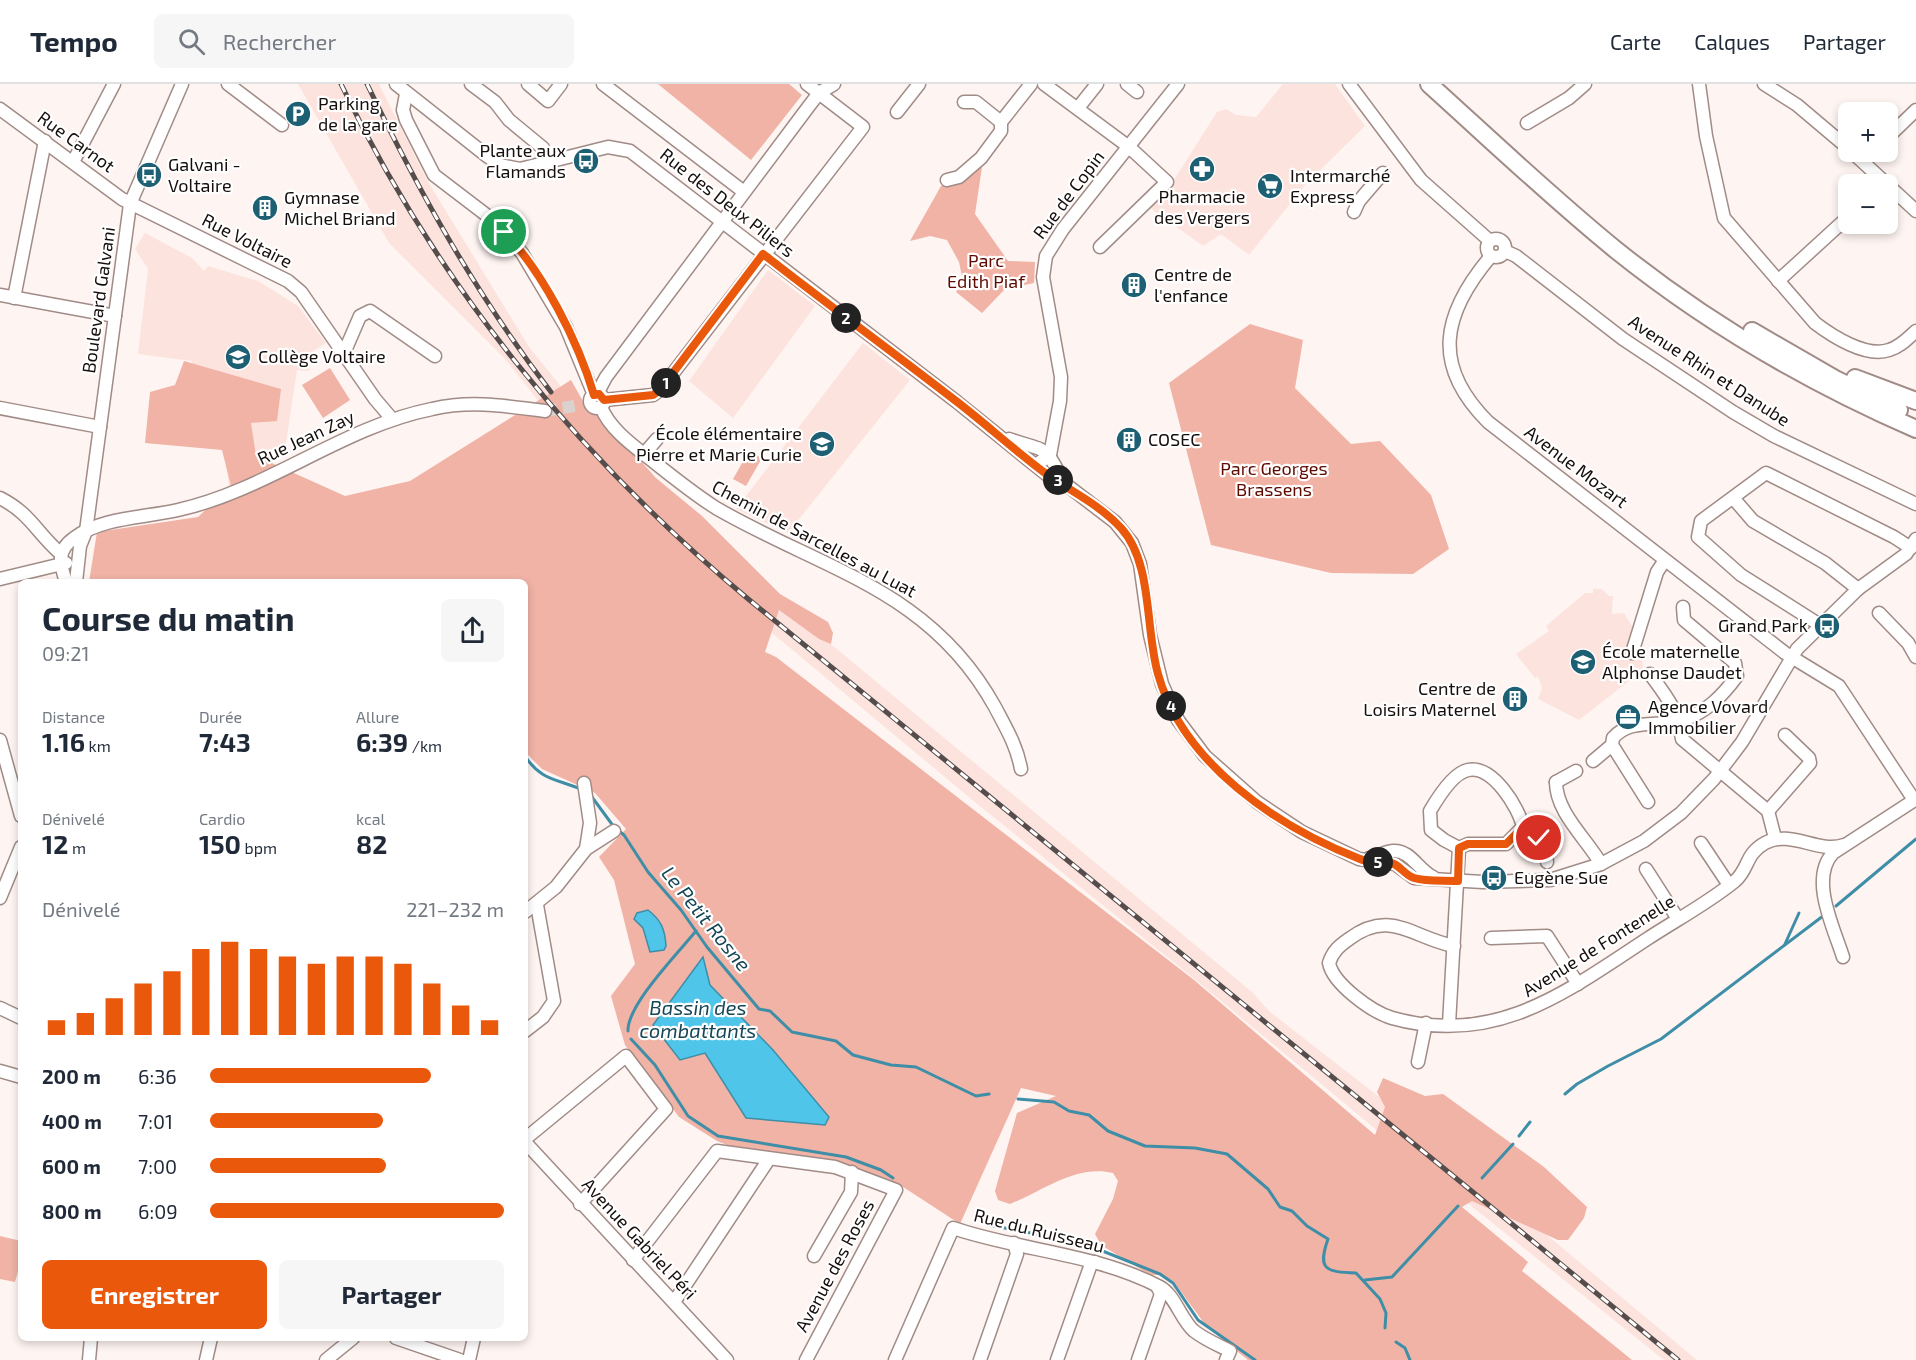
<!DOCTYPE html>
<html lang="fr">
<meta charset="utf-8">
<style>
:root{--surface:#fff;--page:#f6f6f7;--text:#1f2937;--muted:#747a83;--line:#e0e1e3;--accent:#ea580c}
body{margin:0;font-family:"Exo 2",sans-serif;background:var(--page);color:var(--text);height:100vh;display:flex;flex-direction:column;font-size:22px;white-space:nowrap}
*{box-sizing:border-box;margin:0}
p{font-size:20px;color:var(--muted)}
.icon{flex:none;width:33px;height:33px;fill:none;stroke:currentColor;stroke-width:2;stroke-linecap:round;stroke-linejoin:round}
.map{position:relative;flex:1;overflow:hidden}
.details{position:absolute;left:18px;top:495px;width:510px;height:762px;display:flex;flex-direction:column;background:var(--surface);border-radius:9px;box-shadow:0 3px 9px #0003}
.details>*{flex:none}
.controls{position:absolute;left:1838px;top:18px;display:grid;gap:12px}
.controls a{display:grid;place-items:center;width:60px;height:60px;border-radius:9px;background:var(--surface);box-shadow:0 3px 9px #0003;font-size:30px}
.pin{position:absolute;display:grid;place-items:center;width:51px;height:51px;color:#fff;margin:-26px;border:3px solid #fff;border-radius:50%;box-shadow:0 2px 6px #0007}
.km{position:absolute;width:30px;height:30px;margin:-15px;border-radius:50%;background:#222;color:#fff;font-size:16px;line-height:30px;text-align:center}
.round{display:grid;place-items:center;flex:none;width:63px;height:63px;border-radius:9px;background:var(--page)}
.headline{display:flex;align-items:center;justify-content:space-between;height:102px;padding:0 24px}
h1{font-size:33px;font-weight:700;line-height:45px}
.metrics{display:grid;grid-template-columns:repeat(3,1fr);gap:9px;height:102px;padding:6px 24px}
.metrics div{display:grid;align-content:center}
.metrics b{font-size:26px;font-weight:700}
.metrics small{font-size:16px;font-weight:400}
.metrics p{font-size:16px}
.chart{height:168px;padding:12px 24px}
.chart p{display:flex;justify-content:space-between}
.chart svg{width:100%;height:108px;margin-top:6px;stroke:var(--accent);stroke-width:6}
.button{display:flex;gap:12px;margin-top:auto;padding:12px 24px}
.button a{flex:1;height:69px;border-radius:9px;background:var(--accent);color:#fff;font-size:24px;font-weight:700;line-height:69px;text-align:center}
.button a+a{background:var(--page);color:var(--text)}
ul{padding:0 24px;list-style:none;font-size:20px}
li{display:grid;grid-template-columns:96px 72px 1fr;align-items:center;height:45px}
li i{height:15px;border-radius:8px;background:var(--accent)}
header{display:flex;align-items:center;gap:36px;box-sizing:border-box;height:84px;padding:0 30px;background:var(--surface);border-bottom:2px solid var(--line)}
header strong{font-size:28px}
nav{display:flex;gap:33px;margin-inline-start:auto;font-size:21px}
.search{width:420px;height:54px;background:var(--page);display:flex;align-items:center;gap:15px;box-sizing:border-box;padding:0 21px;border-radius:9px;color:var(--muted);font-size:22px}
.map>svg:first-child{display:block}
.built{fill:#fde3dd}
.green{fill:#f0b3a6}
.water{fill:#50c5ea;stroke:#3e8ea7;stroke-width:1.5}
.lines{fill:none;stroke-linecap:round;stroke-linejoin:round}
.stream{stroke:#3e8ea7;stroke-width:3}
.minor-tunnel{stroke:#dbd2d0;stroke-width:12;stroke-dasharray:12 6;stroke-linecap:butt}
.minor-casing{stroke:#a18b86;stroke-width:15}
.highway-casing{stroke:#a18b86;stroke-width:20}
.minor{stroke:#fff;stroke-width:12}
.highway{stroke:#fff;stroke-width:16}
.rail-casing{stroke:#554d4b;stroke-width:5}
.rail{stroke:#fff;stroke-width:3;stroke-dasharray:9;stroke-linecap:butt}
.route-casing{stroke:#fff;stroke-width:12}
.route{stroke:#ea580c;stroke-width:8}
.labels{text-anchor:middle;stroke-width:4.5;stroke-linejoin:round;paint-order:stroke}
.poi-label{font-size:18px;fill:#150e0c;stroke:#fff;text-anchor:start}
.street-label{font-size:18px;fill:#150e0c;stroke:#fff}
.park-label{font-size:18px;fill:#5d0a00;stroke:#fff}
.water-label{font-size:20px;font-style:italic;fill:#144656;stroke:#fff}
</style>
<header>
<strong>Tempo</strong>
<div class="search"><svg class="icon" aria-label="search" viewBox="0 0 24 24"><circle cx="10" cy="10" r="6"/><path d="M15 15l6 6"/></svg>Rechercher</div>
<nav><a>Carte</a><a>Calques</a><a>Partager</a></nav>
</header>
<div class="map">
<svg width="1916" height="1276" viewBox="0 0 1916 1276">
<rect width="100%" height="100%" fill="#fef4f2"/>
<g class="built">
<polygon points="298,0 379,0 427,96 529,263 613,367 764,505 1252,908 1270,928 1405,1033 1697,1276 1664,1276 1385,1053 1197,897 976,719 759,538 586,377 505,275 389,159"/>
<polygon points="1283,0 1335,0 1365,42 1306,100 1249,171 1221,150 1203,162 1146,121 1170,102 1217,28 1226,25 1236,31 1256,33"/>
<polygon points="145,149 192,174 204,187 208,182 258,197 298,222 326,259 312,268 309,287 297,286 284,372 242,392 229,403 216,306 189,310 192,277 138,270 148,185 135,165"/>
<polygon points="768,186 815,222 733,334 689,297"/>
<polygon points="863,259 910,296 788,449 736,425"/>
<polygon points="1593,505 1602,505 1609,512 1613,512 1612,530 1624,529 1633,544 1631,549 1641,553 1643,586 1579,636 1538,615 1542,604 1538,593 1535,594 1516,570 1549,547 1546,542 1585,509 1593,509"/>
</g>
<g class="green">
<polygon points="658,0 789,0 802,11 751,76"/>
<polygon points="982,83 975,130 1008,177 1035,178 1034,199 1005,205 982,229 956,208 963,197 959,178 947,156 930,152 910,157 941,102"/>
<polygon points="1250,240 1303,256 1295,304 1351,360 1380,357 1431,411 1449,465 1413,490 1331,489 1211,461 1169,299"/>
<path d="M184,277L281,305L277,337L251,339L256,372L345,412L410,397L571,296L589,328L599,331L656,394L702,432L780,510L828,538L833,549L831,560L819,555L779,526L765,568L776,573L1194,896L1375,1051L1385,1023L1377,1008L1383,994L1425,1012L1443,1010L1544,1083L1587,1123L1584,1134L1568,1156H1558L1472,1117L1462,1123L1528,1178L1522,1187L1632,1276H1248L1207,1243L1173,1197L1160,1191H1150L1101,1161L1095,1150L1113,1115L1118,1097L1113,1089C1076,1080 1043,1107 1010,1120L998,1116L995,1107L1017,1029L1056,1012L1021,1004L960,1140L897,1099L840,1079L737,1065L717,1057L679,1033L625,961L611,912L635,880L614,796L599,773L626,745L595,709L542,685L525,668V498H89L97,448L198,433L231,402L222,366L145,359L150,308L175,301Z"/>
<polygon points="330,284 350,316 323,334 302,301"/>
<polygon points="749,367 762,374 746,402 733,395"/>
<polygon points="0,1152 21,1157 21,1177 15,1198 0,1195"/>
</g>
<g class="water">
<path d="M648,826C661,836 665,845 666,862L664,866L650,868L643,844L634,835L637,829Z"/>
<polygon points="703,873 710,901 773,966 829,1033 825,1041 746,1034 705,969 680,976 653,941"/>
</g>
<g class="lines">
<g class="stream">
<path d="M525,672C541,697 558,695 583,706"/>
<polyline points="589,709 614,743 624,751 648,788 681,826 707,863 759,925 770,927 792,948 836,957 853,971 891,981 916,983 976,1012 989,1010"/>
<polyline points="1836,822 1916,755"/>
<polyline points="1785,860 1799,829"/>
<path d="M628,947C627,921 678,869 696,847"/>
<polyline points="631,955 655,981 688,1032 718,1052 846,1073 881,1086 893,1094"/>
<polyline points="1565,1010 1577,1000 1608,982 1661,955 1823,832"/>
<path d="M1018,1015L1054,1018L1069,1027L1089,1031L1108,1047L1145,1062L1195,1064L1227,1070L1268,1105L1280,1123L1292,1127L1307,1142L1328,1155C1317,1186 1326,1188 1356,1189L1380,1215L1386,1229L1385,1244"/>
<polyline points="1519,1052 1530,1038"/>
<polyline points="1482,1094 1513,1060"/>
<polyline points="988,1141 1080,1158 1160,1190 1173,1199 1198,1236 1255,1276"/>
<polyline points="1365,1196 1392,1193 1458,1122"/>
<polyline points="1396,1258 1405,1264 1410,1276"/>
</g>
<polyline class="minor-tunnel" points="545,327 580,321"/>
<g class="minor-casing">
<g id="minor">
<polyline points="228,0 282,41"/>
<polyline points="396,0 487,72 500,81 520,85 608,63 630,67 957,318 1046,390 1064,399 1115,438 1132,459 1140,480 1150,551 1162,600 1178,636 1205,672 1257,718 1302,748 1359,775 1395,780 1414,794 1483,798 1550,796 1601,780 1644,757 1681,729 1714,695 1742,658 1797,565 1858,505 1906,470 1916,455"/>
<polyline points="471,0 495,18 509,36 543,64 547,78"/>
<polyline points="528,0 548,17 561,0"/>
<polyline points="603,0 744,108"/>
<polyline points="1044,0 1129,63 1167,98 1100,163"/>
<polyline points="1127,0 1137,8"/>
<polyline points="1349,0 1421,96 1490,157"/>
<path d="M1699,0L1706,52L1724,134L1815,239C1832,252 1866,274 1889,266C1900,263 1908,254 1916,247"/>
<polyline points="1764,0 1797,21 1848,64"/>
<polyline points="406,10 403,26 406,36 434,91 489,133 522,169 566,243 594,311"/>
<polyline points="964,18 976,18 1001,38"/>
<polyline points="1078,24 1097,0"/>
<polyline points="0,25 122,115 288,197 301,208 375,315 392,335"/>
<polyline points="897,28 919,0"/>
<polyline points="1527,39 1569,14 1585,0"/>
<polyline points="1887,54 1916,26"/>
<polyline points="1852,68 1916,127"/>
<polyline points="73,78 114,0"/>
<polyline points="947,96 959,93 981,74 1001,47 1001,38 1031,0"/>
<polyline points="1354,128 1359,117 1383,89"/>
<circle cx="1496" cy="164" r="9"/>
<polyline points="1505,167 1516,172 1623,255 1733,328 1774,352 1916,420"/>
<path d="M1491,172C1442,230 1431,281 1488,338L1785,569L1839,602L1914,716"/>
<polyline points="1778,197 1848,133"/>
<polyline points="0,211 115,232"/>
<polyline points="14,214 45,57"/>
<polyline points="344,269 360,232 370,227 435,272"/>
<circle cx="597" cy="317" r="7"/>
<polyline points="597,310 606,293 809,22 819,9 834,0"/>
<polyline points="604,316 653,311 660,306 863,43 807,0"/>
<path d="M601,323C610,346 635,363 654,378C674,394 694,410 716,424C823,486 930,505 995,623C1006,644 1017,662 1021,685"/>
<polyline points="0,324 100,343"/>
<path d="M1009,355C1049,369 1044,359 1064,399"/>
<polyline points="644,370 657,355"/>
<polyline points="1036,381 1050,371 1060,317 1061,293 1043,193 1046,172 1063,145 1178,0"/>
<path d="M0,414C30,429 37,449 60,469"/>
<polyline points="1734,415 1753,437 1825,479 1858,505"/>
<polyline points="0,495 66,479"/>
<path d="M66,498C60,480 56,467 74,454C103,433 143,434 178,426C268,406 342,343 432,325C471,316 506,322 545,327"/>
<polyline points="76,498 80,462 86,447 130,120 182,0"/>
<polyline points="1879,529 1908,559 1916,573"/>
<polyline points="1820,541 1741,491 1698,453 1701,437 1766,389 1894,453 1911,464"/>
<polyline points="1632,569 1657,488 1665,476"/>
<path d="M1650,590C1667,613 1678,626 1682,655L1768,727L1775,754"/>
<polyline points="0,656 21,732"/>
<polyline points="1593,677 1612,661"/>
<path d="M1556,698C1556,729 1587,755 1601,780"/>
<polyline points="1556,698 1576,687"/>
<polyline points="584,699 590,739 586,765"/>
<path d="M1648,718L1612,661L1613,654C1631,633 1659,644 1683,636C1707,628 1723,611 1737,592L1735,579L1684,536L1683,523"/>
<polyline points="1768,727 1810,679 1809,674 1785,651"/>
<path d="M1523,743C1540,746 1545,763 1547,778"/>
<polyline points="1701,759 1729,801"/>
<path d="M1369,774C1377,773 1384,768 1393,767C1411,766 1418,786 1433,793"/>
<polyline points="1646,785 1678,835"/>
<polyline points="0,814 21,763"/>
<polyline points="525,828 556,803 586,765 614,747"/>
<polyline points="1491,854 1547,852 1578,900"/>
<path d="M1454,862C1413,854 1390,824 1349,855C1339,862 1333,867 1329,879C1333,900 1372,928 1392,934C1496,963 1566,908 1647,855C1676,836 1708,819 1735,797C1749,785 1745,770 1765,759C1791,745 1818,770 1844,761"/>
<path d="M1843,873C1834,844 1809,795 1833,769L1916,715"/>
<polyline points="0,924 21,934"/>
<path d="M1449,940L1459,764L1468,760H1506L1523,743C1519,724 1493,681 1468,686C1453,689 1437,715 1430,727L1431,746L1444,756L1459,764"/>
<polyline points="525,947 543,933 554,917 537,821"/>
<polyline points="1418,978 1426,939"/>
<polyline points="0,987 21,993"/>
<polyline points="525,1055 626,972 666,1025 580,1120"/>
<polyline points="525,1058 727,1276"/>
<polyline points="814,1172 851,1108 852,1088"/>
<polyline points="633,1176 717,1067 835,1083 896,1106 806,1276"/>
<polyline points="674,1218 769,1075"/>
<polyline points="396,1254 460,1276"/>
<polyline points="89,1276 91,1254"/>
<polyline points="206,1276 211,1254"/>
<polyline points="326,1276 353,1254"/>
<polyline points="469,1276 474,1254"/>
<path d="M895,1276L953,1144C1021,1167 1095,1169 1160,1203C1175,1211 1181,1236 1194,1247C1204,1255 1218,1261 1230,1267L1226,1276"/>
<polyline points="980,1276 1017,1170 1014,1159"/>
<polyline points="1057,1276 1091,1180 1095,1178"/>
<polyline points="1138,1276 1161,1210 1157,1202"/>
</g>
</g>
<g class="highway-casing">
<g id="highway">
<path d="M1429,0C1491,56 1552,114 1616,166C1707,239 1810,299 1916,345"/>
<polyline points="1752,247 1835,295 1899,326"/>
<polyline points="1855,294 1916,317"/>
</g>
</g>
<use href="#minor" class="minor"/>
<use href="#highway" class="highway"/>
<g class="rail-casing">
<g id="rail">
<path d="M341,0C436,199 578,373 747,514L1678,1276"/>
<path d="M367,0C419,108 477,212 551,308"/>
</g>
</g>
<use href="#rail" class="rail"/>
</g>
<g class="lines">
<g class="route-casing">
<path id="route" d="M504,148C543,188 578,257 594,311L599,310L604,316L653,311L660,306L763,170L767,173C830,222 894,269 956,317C986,340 1014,366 1045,389C1070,407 1099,420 1121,444C1153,479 1145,545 1158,590C1183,680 1278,743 1360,775C1371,780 1383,775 1394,780C1401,783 1405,791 1414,794C1427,798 1444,796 1458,797L1459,764L1468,760H1506L1523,743L1531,745L1539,754"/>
</g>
<use href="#route" class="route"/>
</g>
<defs>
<g id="parking-disc" transform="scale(1.35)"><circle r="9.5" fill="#1d5f73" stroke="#fff"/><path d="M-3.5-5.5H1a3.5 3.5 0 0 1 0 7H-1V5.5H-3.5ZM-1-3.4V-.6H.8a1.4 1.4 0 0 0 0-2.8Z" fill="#fff"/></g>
<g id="bus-disc" transform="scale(1.35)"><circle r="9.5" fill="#1d5f73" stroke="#fff"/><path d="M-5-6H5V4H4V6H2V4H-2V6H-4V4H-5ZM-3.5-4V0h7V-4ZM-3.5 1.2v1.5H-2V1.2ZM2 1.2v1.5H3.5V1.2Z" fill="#fff"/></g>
<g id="pharmacy-disc" transform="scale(1.35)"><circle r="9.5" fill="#1d5f73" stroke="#fff"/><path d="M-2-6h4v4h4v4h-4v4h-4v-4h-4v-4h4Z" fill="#fff"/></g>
<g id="supermarket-disc" transform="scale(1.35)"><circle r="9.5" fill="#1d5f73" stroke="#fff"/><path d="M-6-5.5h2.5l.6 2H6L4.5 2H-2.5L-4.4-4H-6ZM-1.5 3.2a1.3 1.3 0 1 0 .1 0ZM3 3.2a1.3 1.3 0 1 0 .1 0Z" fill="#fff"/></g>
<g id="building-disc" transform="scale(1.35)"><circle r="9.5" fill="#1d5f73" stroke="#fff"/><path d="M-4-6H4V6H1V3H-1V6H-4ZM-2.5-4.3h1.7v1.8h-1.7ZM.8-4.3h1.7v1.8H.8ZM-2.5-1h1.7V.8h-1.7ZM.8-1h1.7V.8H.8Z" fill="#fff"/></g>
<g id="school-disc" transform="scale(1.35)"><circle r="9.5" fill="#1d5f73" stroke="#fff"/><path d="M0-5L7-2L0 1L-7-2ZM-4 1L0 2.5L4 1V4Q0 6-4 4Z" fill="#fff"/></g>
<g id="office-disc" transform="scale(1.35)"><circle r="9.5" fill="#1d5f73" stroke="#fff"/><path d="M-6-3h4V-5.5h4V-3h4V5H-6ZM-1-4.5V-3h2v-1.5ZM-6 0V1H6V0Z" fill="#fff"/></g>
</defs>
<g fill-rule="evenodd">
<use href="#parking-disc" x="298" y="30"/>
<use href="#bus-disc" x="586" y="77"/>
<use href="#pharmacy-disc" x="1202" y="85"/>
<use href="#bus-disc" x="149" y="91"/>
<use href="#supermarket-disc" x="1270" y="102"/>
<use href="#building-disc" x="265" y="124"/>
<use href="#building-disc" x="1134" y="201"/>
<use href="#school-disc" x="238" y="273"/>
<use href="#building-disc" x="1129" y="356"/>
<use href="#school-disc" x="822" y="360"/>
<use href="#bus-disc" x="1827" y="542"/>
<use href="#school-disc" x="1583" y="578"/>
<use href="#building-disc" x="1515" y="615"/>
<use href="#office-disc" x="1628" y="633"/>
<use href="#bus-disc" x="1494" y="794"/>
</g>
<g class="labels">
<g class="poi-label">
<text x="318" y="26">Parking<tspan x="318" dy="21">de la gare</tspan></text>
<text x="566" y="73" text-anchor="end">Plante aux<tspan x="566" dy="21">Flamands</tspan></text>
<text x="168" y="87">Galvani -<tspan x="168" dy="21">Voltaire</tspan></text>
<text x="1290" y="98">Intermarché<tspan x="1290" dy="21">Express</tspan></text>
<text x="1202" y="119" text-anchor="middle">Pharmacie<tspan x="1202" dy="21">des Vergers</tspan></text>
<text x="284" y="120">Gymnase<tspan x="284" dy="21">Michel Briand</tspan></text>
<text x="1154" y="197">Centre de<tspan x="1154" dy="21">l'enfance</tspan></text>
<text x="258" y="279">Collège Voltaire</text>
<text x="802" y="356" text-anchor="end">École élémentaire<tspan x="802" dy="21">Pierre et Marie Curie</tspan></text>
<text x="1148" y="362">COSEC</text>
<text x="1808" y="548" text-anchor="end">Grand Park</text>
<text x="1602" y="574">École maternelle<tspan x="1602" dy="21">Alphonse Daudet</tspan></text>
<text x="1496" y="611" text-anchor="end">Centre de<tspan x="1496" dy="21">Loisirs Maternel</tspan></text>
<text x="1648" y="629">Agence Vovard<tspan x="1648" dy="21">Immobilier</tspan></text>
<text x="1514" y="800">Eugène Sue</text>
</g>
<g class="street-label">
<text transform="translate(76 58) rotate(36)" y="6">Rue Carnot</text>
<text transform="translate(1069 111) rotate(-53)" y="6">Rue de Copin</text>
<text transform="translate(727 119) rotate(38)" y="6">Rue des Deux Piliers</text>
<text transform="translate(247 157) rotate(27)" y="6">Rue Voltaire</text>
<text transform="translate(99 216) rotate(-82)" y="6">Boulevard Galvani</text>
<text transform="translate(1709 287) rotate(33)" y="6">Avenue Rhin et Danube</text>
<text transform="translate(306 354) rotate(-25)" y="6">Rue Jean Zay</text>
<text transform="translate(1576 383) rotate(37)" y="6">Avenue Mozart</text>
<text transform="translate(814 455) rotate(28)" y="6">Chemin de Sarcelles au Luat</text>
<text transform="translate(1599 862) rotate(-32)" y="6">Avenue de Fontenelle</text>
<text transform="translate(1039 1147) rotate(14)" y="6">Rue du Ruisseau</text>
<text transform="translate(639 1155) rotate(47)" y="6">Avenue Gabriel Péri</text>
<text transform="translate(835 1182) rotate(-62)" y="6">Avenue des Roses</text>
</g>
<g class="park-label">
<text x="986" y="183">Parc<tspan x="986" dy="21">Edith Piaf</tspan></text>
<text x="1274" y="391">Parc Georges<tspan x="1274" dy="21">Brassens</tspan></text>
</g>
<g class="water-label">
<text transform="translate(706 835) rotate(51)" y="7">Le Petit Rosne</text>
<text x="698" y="931">Bassin des<tspan x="698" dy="23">combattants</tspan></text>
</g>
</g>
</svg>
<div class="controls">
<a>+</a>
<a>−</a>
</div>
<div class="pin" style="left:504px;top:148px;background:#1e9e55"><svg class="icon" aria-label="arrive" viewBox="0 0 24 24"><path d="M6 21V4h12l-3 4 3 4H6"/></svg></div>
<div class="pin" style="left:1539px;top:754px;background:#d93025"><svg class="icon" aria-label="check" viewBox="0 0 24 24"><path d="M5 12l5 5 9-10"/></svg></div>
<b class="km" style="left:666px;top:299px">1</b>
<b class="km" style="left:846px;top:234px">2</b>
<b class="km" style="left:1058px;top:396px">3</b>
<b class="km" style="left:1171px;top:622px">4</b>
<b class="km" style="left:1378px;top:778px">5</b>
<section class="details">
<div class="headline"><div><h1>Course du matin</h1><p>09:21</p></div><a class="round"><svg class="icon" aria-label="share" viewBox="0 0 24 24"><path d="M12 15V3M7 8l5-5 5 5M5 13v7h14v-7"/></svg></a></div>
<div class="metrics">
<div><p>Distance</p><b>1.16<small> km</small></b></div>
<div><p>Durée</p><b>7:43</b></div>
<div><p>Allure</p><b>6:39<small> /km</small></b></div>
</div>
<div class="metrics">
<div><p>Dénivelé</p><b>12<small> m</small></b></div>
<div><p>Cardio</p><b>150<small> bpm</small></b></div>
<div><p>kcal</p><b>82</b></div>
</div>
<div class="chart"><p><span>Dénivelé</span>221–232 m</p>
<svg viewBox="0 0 160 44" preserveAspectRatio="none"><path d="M5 44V38M15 44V35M25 44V29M35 44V23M45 44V18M55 44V9M65 44V6M75 44V9M85 44V12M95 44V15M105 44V12M115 44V12M125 44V15M135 44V23M145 44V32M155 44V38"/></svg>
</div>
<ul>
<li><b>200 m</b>6:36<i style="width:75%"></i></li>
<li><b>400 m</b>7:01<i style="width:59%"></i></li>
<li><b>600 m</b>7:00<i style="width:60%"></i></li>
<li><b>800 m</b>6:09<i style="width:100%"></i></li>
</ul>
<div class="button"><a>Enregistrer</a><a>Partager</a></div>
</section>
</div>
